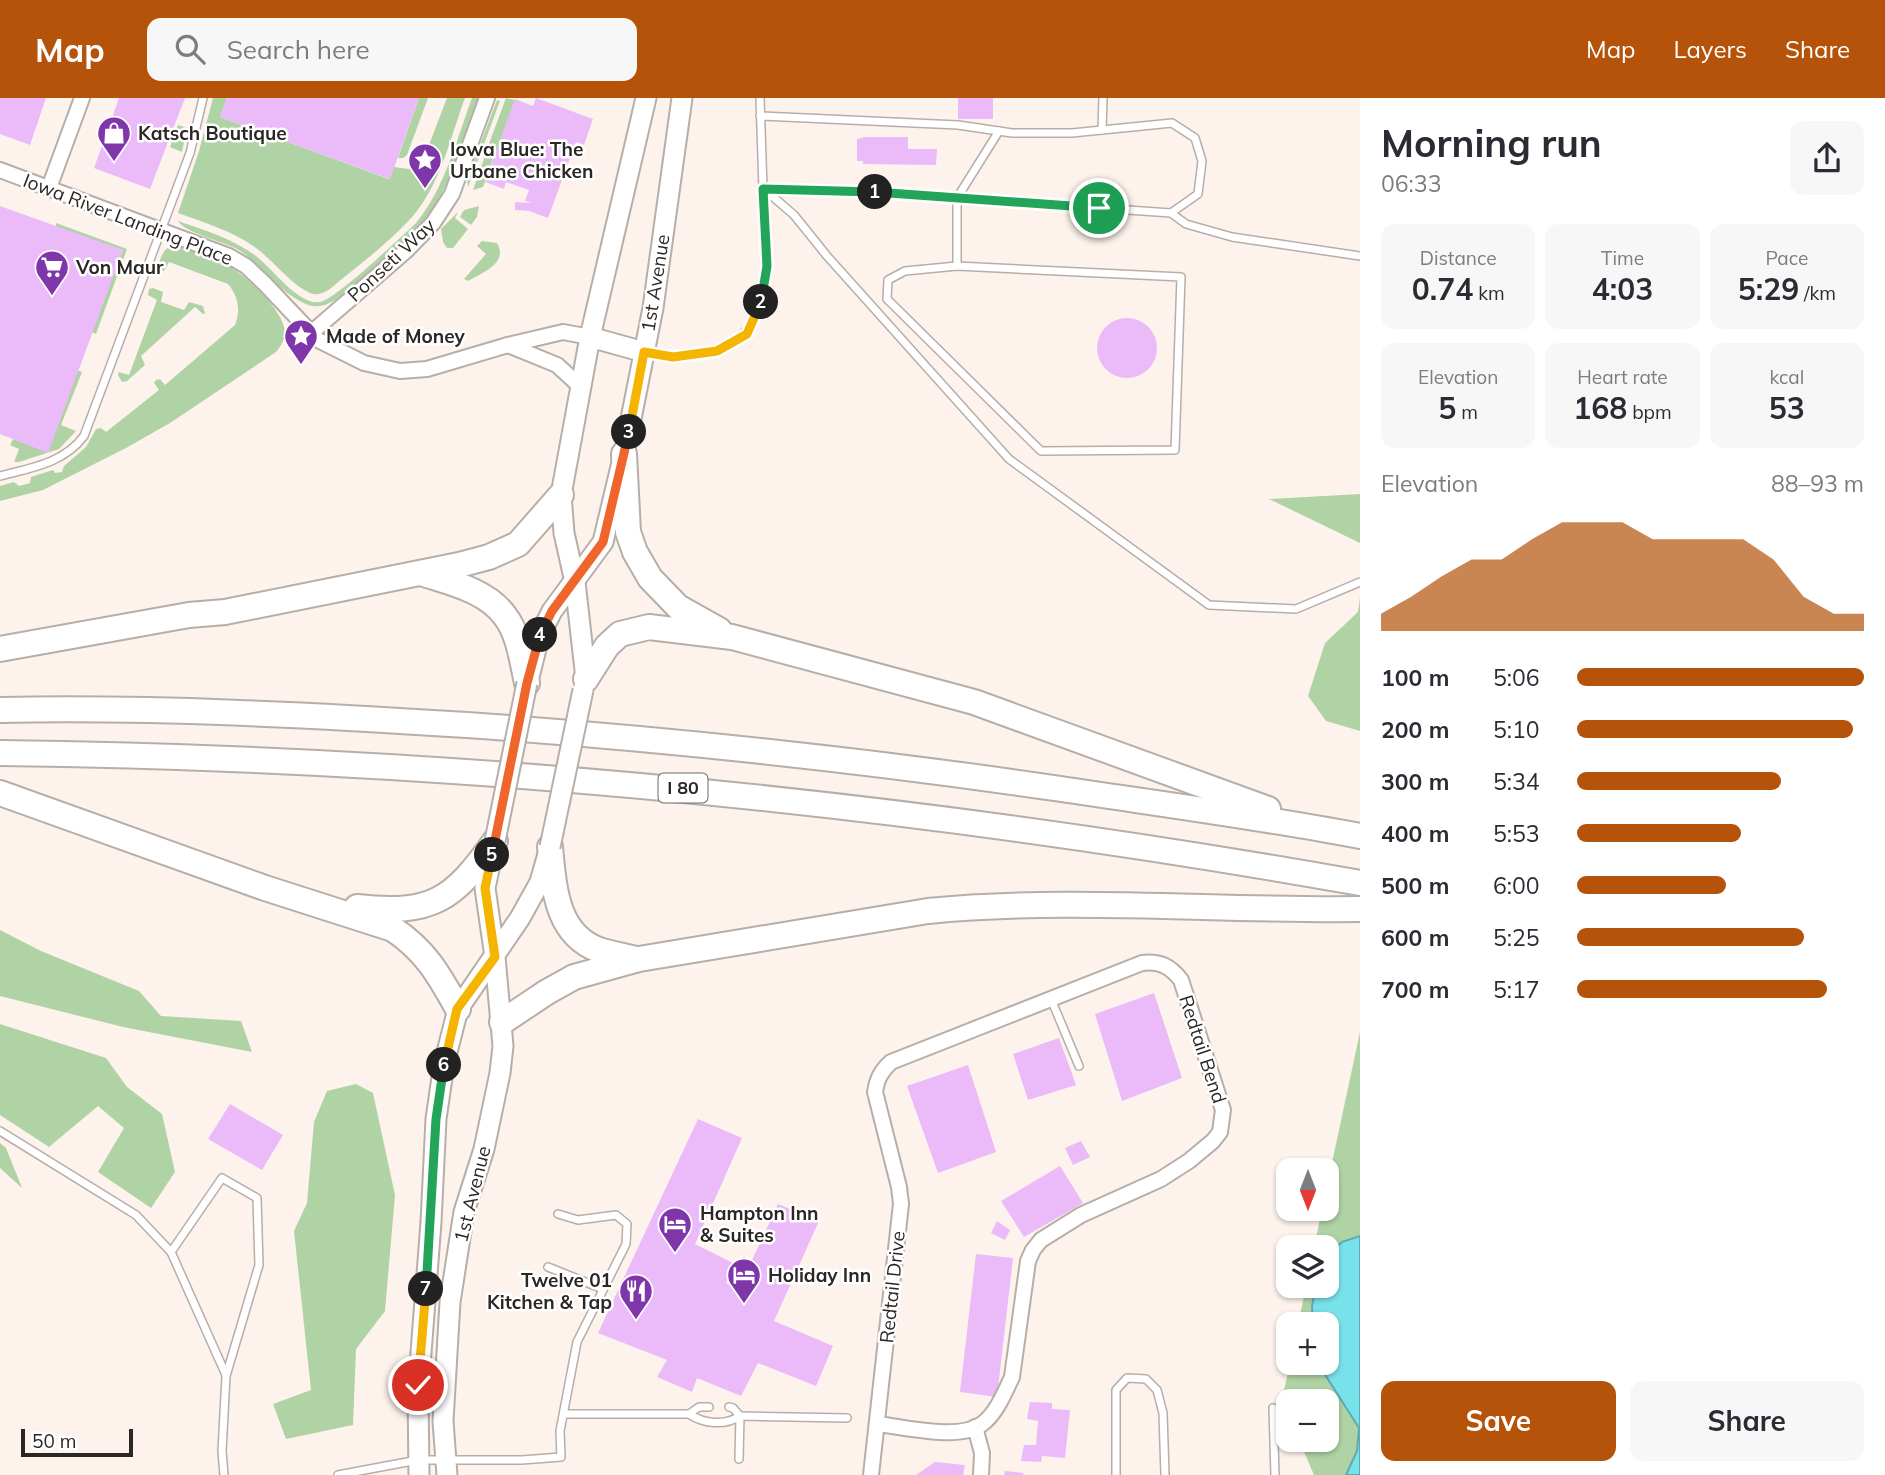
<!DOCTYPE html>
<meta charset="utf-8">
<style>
:root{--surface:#fff;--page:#f7f7f7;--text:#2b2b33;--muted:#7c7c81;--accent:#b45309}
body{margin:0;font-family:Mulish,sans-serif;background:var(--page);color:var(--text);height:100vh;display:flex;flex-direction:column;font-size:26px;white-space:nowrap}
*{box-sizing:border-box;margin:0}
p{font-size:23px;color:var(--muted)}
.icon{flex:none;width:38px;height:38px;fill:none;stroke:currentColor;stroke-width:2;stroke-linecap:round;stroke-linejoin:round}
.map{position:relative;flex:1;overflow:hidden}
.side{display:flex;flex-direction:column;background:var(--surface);width:525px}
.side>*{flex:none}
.needle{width:46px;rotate:180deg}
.controls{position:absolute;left:1276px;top:1060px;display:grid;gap:14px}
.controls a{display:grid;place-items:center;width:63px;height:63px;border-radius:14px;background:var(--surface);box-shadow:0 2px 5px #0004;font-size:35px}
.scale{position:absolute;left:21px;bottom:18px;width:112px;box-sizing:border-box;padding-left:7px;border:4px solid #2b2725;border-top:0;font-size:19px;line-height:24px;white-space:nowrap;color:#2b2725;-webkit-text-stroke:5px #fff;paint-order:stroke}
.pin{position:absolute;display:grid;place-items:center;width:60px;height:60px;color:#fff;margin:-30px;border:4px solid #fff;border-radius:50%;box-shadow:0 2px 7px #0007}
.km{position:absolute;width:35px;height:35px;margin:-18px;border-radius:50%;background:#222;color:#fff;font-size:19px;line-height:35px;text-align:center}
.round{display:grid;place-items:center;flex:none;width:74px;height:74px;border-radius:14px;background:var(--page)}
.head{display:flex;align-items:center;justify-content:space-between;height:119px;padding:0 21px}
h1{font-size:38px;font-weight:700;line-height:52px}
.stats{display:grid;grid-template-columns:repeat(3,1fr);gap:10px;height:119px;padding:7px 21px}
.stats div{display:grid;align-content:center;border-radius:14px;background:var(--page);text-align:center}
.stats b{font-size:30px;font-weight:700}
.stats small{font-size:19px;font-weight:400}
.stats p{font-size:19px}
.chart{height:196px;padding:14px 21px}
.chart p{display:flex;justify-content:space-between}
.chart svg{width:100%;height:126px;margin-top:7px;fill:var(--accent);opacity:.7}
.button{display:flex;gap:14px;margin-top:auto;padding:14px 21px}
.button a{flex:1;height:80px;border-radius:14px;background:var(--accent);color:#fff;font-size:28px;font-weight:700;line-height:80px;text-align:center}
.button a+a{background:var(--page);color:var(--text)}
ul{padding:0 21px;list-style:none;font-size:23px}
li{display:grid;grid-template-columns:112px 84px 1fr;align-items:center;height:52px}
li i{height:18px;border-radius:9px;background:var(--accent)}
header{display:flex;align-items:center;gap:42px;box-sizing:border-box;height:98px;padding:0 35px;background:var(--accent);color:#fff}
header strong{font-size:33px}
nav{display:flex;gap:38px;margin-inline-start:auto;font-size:24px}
.search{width:490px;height:63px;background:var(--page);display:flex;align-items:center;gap:18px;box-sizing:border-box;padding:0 24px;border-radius:14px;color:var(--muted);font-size:26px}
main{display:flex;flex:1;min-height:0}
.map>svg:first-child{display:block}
.green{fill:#b0d3a5}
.water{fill:#78e2eb;stroke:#61aab0;stroke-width:2}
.building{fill:#ebbaf9}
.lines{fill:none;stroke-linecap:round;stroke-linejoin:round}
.lane-casing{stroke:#b7aea8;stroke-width:10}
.street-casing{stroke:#b7aea8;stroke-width:18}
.secondary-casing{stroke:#b7aea8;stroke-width:23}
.highway-casing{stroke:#b7aea8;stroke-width:28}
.lane{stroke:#fff;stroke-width:7}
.street{stroke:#fff;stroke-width:14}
.secondary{stroke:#fff;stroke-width:19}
.highway{stroke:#fff;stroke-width:24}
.secondary-bridge-casing{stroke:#b7aea8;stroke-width:23;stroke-linecap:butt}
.secondary-bridge{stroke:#fff;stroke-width:19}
.split-1-casing{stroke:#fff;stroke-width:14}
.split-2-casing{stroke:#fff;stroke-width:14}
.split-3-casing{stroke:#fff;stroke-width:14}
.split-4-casing{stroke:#fff;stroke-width:14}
.split-5-casing{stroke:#fff;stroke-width:14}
.split-6-casing{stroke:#fff;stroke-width:14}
.split-7-casing{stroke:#fff;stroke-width:14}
.split-8-casing{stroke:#fff;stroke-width:14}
.split-1{stroke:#22a559;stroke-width:9}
.split-2{stroke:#22a559;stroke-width:9}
.split-3{stroke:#f5b400;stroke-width:9}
.split-4{stroke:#f0652b;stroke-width:9}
.split-5{stroke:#f0652b;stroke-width:9}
.split-6{stroke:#f5b400;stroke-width:9}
.split-7{stroke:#22a559;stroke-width:9}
.split-8{stroke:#f5b400;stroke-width:9}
.labels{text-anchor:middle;stroke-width:5;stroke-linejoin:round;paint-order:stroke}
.shield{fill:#fff;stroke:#6b6866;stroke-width:2}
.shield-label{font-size:18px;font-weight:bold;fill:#2b2725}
.poi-label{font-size:19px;font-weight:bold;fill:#2b2725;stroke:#fff;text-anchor:start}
.street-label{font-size:19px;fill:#2b2725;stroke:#fff}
</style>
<header>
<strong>Map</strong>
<div class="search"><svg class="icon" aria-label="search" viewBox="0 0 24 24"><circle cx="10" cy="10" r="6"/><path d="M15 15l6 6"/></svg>Search here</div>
<nav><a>Map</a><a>Layers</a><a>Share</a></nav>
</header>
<main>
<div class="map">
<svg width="1360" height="1377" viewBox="0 0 1360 1377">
<rect width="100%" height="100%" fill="#fdf3ec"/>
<g class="green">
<path d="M213,0H227L220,19L389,81L394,69L409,71L422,65L447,0H465C452,35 443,75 422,106C402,136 358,167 330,191C323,195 318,198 310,195C289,185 275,164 256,150C233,133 205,125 178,115L199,53Z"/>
<polygon points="419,0 428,0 407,57 403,60 398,60"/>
<path d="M472,0H478C465,35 455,75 435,107C412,144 370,172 337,201C327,207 317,211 306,206C278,194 262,166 237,151C222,143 185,135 178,123C205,132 233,141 256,158C272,170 299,208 320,204C336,201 400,140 416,125C445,90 456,43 472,0Z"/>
<polygon points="506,0 515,2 496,54 487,51"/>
<polygon points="497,2 500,3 468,89 467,81"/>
<polygon points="178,27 187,30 182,54 170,49"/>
<polygon points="486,55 494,58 483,89 473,92"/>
<polygon points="479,108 477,119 471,127 460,119 464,112"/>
<polygon points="458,114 455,120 468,131 453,150 447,150 443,144 441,131"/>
<polygon points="56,125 127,151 96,236 91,234 123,152 56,129"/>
<path d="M482,143L497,145C509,165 482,175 468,183L464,181L486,156L477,148Z"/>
<path d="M178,147C193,153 210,157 224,165C243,175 285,212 285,235C285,242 280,249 276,254L170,325L126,350L43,392L0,403V388L14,384L19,388L30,385L31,379L53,372L55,375L62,374L64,368L86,349L96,331L101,330L106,334L159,292L154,285L156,282L160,281L165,287L235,227C241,212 238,198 228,186L169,164L164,173L157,172C161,159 163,147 178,147Z"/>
<polygon points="153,190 163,194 161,204 184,212 189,204 203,208 205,216 203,216 195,209 141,258 145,267 127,283 122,284 118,277 119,274 129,277 157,202 148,197 149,191"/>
<polygon points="77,272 82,274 61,327 76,333 59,351 19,364 14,364 19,351 10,347 13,341 48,354"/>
<polygon points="1360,396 1360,445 1269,401"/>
<polygon points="1360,499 1360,633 1326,623 1308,598 1325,545 1358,514"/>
<polygon points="0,832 41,853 139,893 161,918 241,923 252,954 123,929 0,898"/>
<polygon points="0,926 106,960 127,989 162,1016 175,1074 151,1110 98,1074 124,1030 98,1008 49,1049 0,1017"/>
<polygon points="1360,934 1360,1377 1314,1377 1299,1342 1326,1342 1326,1304 1288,1304 1288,1315 1282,1302 1290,1265 1326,1265 1326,1227 1298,1227 1306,1188 1326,1188 1326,1150 1314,1150 1322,1111 1326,1111 1327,1088"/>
<polygon points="356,986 373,995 395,1097 385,1213 356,1251 353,1327 286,1341 273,1306 311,1292 294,1133 307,1105 314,1024 327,993"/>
<polygon points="0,1045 6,1050 22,1090 0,1070"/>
</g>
<polygon class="water" points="1360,1138 1360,1377 1346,1377 1357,1353 1359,1330 1319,1267 1326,1265 1326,1227 1313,1227 1312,1208 1316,1188 1326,1188 1328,1157 1342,1144"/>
<g class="building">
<polygon points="0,0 46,0 30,47 0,36"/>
<polygon points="119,0 185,0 150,91 94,70"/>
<polygon points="227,0 419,0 390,81 220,19"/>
<polygon points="536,0 593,21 584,47 576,44 548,120 529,113 515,112 515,104 532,105 525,103 529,92 506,84 504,91 485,84 515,1 533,8"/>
<rect x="958" y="0" width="35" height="21"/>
<polygon points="865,39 908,39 908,51 937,51 936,67 863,66 863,63 857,63 857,41"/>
<polygon points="0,108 123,152 48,355 0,336"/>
<circle cx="1127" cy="250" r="30"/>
<polygon points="1154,895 1182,980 1122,1003 1095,916"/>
<polygon points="1059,940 1076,987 1028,1002 1013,956"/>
<polygon points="968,967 996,1054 938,1075 907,988"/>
<polygon points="230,1006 283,1037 262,1072 208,1041"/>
<polygon points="698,1021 742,1040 695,1146 735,1166 726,1185 739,1190 778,1106 819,1123 774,1223 833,1248 816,1288 758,1265 741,1298 697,1280 692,1294 657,1279 667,1262 598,1235"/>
<polygon points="1081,1043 1090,1059 1073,1067 1065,1050"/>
<polygon points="1060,1068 1083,1105 1024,1139 1001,1103"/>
<polygon points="997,1123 1010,1132 1005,1142 991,1135"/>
<polygon points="976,1156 1013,1160 997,1299 960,1294"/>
<polygon points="1030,1304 1052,1305 1052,1311 1070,1312 1065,1360 1042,1358 1041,1364 1021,1363 1024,1347 1036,1347 1038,1323 1027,1321"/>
<polygon points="935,1364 965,1367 963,1377 916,1377"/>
<polygon points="1005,1373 1024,1375 1023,1377 1004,1377"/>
</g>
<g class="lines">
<g class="lane-casing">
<g id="lane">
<polyline points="760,0 763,91 856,93 1171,115 1198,96 1202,63 1195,40 1172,25 1072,35 1012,35 958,27 760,18"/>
<polyline points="1102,32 1103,0"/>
<polyline points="764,91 794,117 827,158 1009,361 1209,507 1296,511 1360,484"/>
<polyline points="1171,115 1186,126 1232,139 1360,158"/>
<polyline points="957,168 905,173 888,182 887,201 1041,353 1175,352 1181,179 957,168 957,100 999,33"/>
<path d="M646,254C671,259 680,258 705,254C782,243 766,148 763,91"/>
<path d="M0,378C31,370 64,365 84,338L190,55L203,0"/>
<polyline points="1051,901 1079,968"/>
<polyline points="0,1033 136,1117 171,1154 226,1277"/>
<polyline points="171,1154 222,1080 257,1100 259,1167 226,1278 222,1353 224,1377"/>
<polyline points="548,1169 603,1191"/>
<polyline points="729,1309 733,1310 740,1318 739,1361"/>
<polyline points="1273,1310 1275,1377"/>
<path d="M565,1316H689C704,1326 725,1328 740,1318L847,1320"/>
<polyline points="689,1316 699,1309 709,1309"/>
<polyline points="338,1377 418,1362 522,1362 561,1359 560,1333 577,1244 626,1146 627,1126 616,1117 578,1122 558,1116"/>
<polyline points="1116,1377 1116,1292 1127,1280 1146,1281 1157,1292 1163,1315 1165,1377"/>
</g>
</g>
<g class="street-casing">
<g id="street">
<polyline points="0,72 229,158 246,168 265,186 318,242 364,265 400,273 427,271 508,247 563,234 590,239"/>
<polyline points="49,90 82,0"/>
<polyline points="311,235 407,152 433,125 452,96 487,0"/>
<polyline points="508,247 557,267 581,289"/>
<polyline points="975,1329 982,1355 981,1377"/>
<path d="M871,1377L901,1106L899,1089L875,994C877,981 881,973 891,964L1142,865C1160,863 1170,868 1181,882L1223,1012L1220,1034L1213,1043L1189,1063L1161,1081L1081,1117L1041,1142L1033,1152L1028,1163L1012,1279C1005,1294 996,1316 982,1326C959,1343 905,1329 877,1326"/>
</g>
</g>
<g class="secondary-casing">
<g id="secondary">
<polyline points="590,239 644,254"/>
<polyline points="528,583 539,539 552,513 603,444 624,356 653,210 682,0"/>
<polyline points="585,586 586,581 575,484 564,435 561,397 590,239 646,0"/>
<polyline points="419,1377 418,1294 431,1124 436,1021 444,966 458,911 520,820 540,784 548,756"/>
<polyline points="447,1377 443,1323 450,1204 464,1114 484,1051 500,975 503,948 495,859 485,790 494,747"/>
</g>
</g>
<g class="highway-casing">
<g id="highway">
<polyline points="624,356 628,434 635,454 650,480 678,509 719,532"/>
<path d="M424,476C452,485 487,493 505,518C519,536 522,563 527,585"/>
<polyline points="0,551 189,517 225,514 459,467 489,459 518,446 561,397"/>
<polyline points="586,581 607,548 620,536 649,529 732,539 974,604 1268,711"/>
<path d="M0,612C156,609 312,617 467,627C666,641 864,662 1061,691C1161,706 1261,719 1360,738"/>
<path d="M0,655C457,660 910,705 1360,785"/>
<path d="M0,695L265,790L393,831C426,853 439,877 458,911"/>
<path d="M550,749C554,787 555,836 599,852C611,856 624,858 636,861"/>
<path d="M357,809C433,817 453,802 495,743"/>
<path d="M502,924L547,894L574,879L639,861L928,813C1071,799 1216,813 1360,811"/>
</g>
</g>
<use href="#lane" class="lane"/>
<use href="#street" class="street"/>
<use href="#secondary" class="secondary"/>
<use href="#highway" class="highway"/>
<g class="secondary-bridge-casing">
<g id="secondary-bridge">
<polyline points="495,743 527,585"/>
<polyline points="550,749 583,592"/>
</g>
</g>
<use href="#secondary-bridge" class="secondary-bridge"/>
</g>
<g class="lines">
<g class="split-1-casing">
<polyline id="split-1" points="875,94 1099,110"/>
</g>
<g class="split-2-casing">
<polyline id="split-2" points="761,204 767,168 763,91 875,94"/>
</g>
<g class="split-3-casing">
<polyline id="split-3" points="629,334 644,254 673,259 717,253 747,236 761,204"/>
</g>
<g class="split-4-casing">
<polyline id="split-4" points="540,537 552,513 603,444 629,334"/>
</g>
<g class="split-5-casing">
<polyline id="split-5" points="492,757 527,585 540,537"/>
</g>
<g class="split-6-casing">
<polyline id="split-6" points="444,967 457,911 495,859 485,790 492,757"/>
</g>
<g class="split-7-casing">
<polyline id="split-7" points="426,1191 436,1021 444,967"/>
</g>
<g class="split-8-casing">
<polyline id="split-8" points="418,1287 426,1191"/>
</g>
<use href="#split-1" class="split-1"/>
<use href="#split-2" class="split-2"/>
<use href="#split-3" class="split-3"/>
<use href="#split-4" class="split-4"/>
<use href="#split-5" class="split-5"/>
<use href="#split-6" class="split-6"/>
<use href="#split-7" class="split-7"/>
<use href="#split-8" class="split-8"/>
</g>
<defs>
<g id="shop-pin" transform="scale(1.75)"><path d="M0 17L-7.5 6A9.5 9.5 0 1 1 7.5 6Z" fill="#7f36a9" stroke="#fff"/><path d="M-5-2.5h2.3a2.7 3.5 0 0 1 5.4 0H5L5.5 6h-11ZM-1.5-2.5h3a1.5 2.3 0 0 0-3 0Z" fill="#fff"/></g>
<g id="sight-pin" transform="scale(1.75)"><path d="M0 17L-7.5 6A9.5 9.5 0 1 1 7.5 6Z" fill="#7f36a9" stroke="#fff"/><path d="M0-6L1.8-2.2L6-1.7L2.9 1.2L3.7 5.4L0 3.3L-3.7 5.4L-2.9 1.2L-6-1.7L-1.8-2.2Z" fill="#fff"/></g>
<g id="supermarket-pin" transform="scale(1.75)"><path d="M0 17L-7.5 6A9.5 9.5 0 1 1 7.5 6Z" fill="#7f36a9" stroke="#fff"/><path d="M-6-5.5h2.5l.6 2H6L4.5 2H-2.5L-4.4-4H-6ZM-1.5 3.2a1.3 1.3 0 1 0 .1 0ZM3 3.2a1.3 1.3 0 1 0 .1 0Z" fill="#fff"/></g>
<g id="hotel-pin" transform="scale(1.75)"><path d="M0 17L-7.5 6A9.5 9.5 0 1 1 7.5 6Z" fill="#7f36a9" stroke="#fff"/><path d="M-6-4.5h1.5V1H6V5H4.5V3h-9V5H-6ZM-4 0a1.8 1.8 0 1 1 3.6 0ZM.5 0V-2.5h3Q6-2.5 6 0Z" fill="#fff"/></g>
<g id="restaurant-pin" transform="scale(1.75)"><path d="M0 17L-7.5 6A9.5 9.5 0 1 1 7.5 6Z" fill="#7f36a9" stroke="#fff"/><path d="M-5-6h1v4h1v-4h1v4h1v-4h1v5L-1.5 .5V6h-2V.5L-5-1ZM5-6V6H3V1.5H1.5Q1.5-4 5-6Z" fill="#fff"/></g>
</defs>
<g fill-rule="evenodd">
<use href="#shop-pin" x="114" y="35"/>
<use href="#sight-pin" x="425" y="62"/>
<use href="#supermarket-pin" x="52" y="169"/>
<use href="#sight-pin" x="301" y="238"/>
<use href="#hotel-pin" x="675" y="1126"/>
<use href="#hotel-pin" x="744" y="1177"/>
<use href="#restaurant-pin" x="636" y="1193"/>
</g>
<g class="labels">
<rect class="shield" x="658.5" y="675.5" width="49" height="29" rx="5"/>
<g class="shield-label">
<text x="683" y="696">I 80</text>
</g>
<g class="poi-label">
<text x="138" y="42">Katsch Boutique</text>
<text x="450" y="58">Iowa Blue: The<tspan x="450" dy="22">Urbane Chicken</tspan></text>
<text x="76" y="176">Von Maur</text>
<text x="326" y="245">Made of Money</text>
<text x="700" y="1122">Hampton Inn<tspan x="700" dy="22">&amp; Suites</tspan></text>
<text x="768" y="1184">Holiday Inn</text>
<text x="612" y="1189" text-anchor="end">Twelve 01<tspan x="612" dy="22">Kitchen &amp; Tap</tspan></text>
</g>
<g class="street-label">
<text transform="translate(128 121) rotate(21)" y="7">Iowa River Landing Place</text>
<text transform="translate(391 162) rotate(-43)" y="7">Ponseti Way</text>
<text transform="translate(655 185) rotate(-81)" y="7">1st Avenue</text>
<text transform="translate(1203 951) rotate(72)" y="7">Redtail Bend</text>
<text transform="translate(472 1096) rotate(-76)" y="7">1st Avenue</text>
<text transform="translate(892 1189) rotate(-84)" y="7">Redtail Drive</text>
</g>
</g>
</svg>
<div class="controls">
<a><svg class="needle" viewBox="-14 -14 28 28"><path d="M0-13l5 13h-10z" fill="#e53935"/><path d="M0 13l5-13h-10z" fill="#7c7c81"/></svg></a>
<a><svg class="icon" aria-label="layers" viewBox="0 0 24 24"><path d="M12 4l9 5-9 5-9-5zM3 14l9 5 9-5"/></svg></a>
<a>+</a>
<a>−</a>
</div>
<div class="scale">50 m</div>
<div class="pin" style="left:1099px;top:110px;background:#1e9e55"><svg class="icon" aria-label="arrive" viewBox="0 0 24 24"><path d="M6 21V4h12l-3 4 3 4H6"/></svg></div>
<div class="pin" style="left:418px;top:1287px;background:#d93025"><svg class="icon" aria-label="check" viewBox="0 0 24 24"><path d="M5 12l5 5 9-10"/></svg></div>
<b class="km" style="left:875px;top:94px">1</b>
<b class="km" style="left:761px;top:204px">2</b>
<b class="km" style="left:629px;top:334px">3</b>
<b class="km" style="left:540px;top:537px">4</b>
<b class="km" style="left:492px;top:757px">5</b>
<b class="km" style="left:444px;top:967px">6</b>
<b class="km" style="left:426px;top:1191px">7</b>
</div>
<section class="side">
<div class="head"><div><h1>Morning run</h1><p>06:33</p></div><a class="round"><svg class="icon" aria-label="share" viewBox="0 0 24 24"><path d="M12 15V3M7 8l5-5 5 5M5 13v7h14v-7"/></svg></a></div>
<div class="stats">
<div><p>Distance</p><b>0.74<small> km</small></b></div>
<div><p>Time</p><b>4:03</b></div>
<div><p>Pace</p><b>5:29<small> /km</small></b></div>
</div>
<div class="stats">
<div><p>Elevation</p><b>5<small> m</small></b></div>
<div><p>Heart rate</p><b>168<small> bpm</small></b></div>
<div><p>kcal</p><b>53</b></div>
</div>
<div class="chart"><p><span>Elevation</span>88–93 m</p>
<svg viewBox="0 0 160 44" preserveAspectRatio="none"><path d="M0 44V38L10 32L20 25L30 19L40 19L50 12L60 6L70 6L80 6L90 12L100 12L110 12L120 12L130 19L140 32L150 38L160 38V44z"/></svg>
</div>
<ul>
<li><b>100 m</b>5:06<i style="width:100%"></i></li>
<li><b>200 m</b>5:10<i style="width:96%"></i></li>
<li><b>300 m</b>5:34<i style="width:71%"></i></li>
<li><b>400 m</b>5:53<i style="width:57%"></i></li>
<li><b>500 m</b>6:00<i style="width:52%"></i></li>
<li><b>600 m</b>5:25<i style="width:79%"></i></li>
<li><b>700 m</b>5:17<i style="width:87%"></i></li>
</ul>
<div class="button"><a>Save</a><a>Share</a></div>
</section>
</main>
